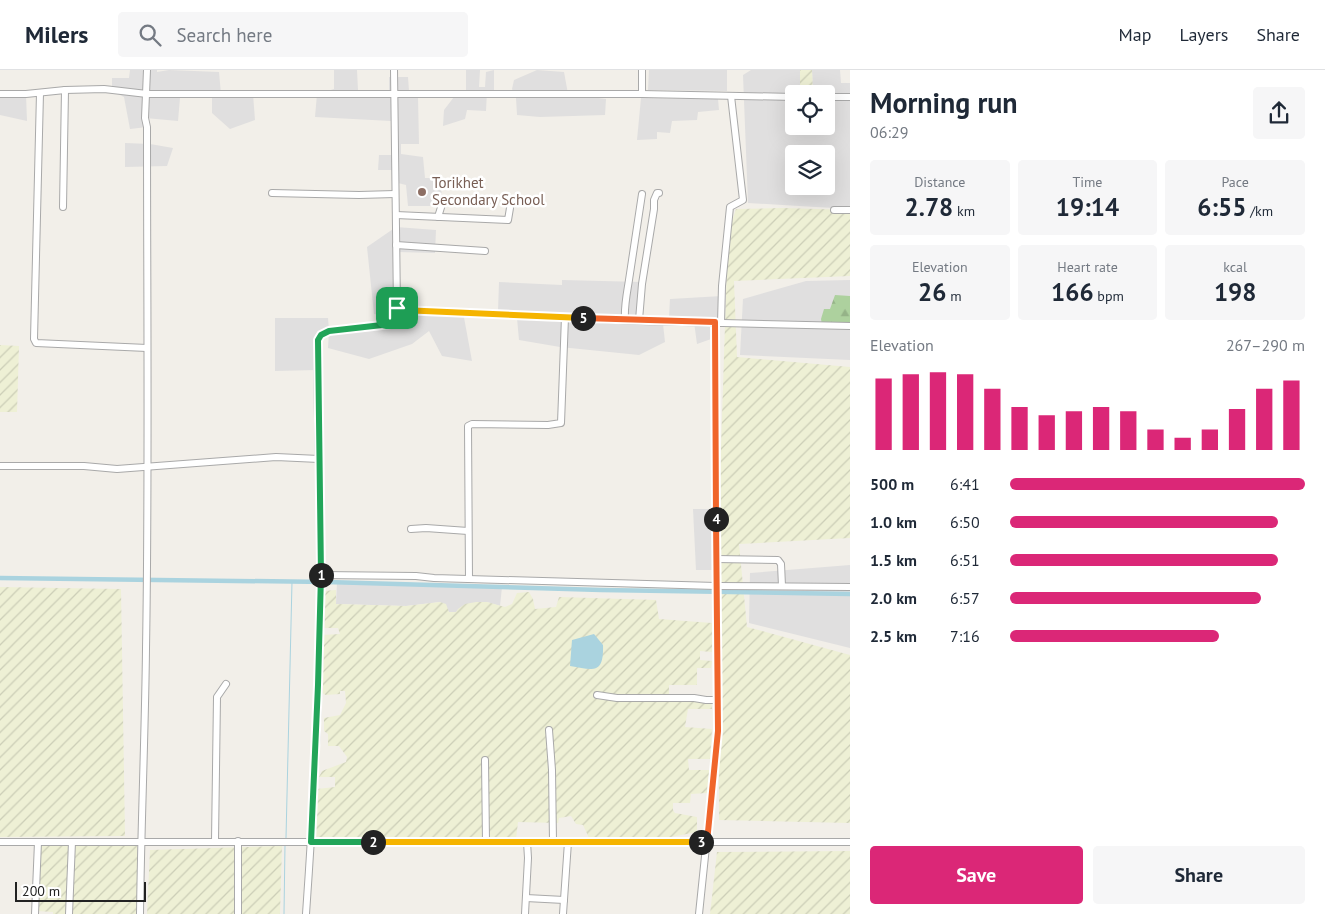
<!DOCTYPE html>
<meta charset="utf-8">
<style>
:root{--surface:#fff;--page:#f6f6f7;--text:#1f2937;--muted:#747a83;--line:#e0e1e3;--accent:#db2777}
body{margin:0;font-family:"PT Sans",sans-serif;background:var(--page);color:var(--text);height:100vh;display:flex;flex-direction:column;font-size:19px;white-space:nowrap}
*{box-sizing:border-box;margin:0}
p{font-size:16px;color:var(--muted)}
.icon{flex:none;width:28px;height:28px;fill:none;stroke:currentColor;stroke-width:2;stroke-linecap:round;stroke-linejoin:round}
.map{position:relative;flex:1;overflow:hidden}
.details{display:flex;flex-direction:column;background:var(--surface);width:475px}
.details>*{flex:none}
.controls{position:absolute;left:785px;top:15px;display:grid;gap:10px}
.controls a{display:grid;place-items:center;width:50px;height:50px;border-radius:5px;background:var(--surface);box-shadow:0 5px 20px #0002;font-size:25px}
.scale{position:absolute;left:15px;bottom:12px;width:131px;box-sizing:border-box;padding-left:5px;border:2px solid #222;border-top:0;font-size:14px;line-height:18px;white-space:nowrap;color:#222;-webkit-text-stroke:4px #fff;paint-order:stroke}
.pin{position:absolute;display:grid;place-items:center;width:42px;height:42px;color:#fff;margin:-21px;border-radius:10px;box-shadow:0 2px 8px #0006}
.km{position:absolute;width:25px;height:25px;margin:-12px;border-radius:50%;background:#222;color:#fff;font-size:14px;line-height:25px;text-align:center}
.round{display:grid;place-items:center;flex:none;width:52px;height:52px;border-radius:5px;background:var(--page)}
.head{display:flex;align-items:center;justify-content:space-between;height:85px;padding:0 20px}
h1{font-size:28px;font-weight:700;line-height:38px}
.figures{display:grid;grid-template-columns:repeat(3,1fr);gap:8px;height:85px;padding:5px 20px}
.figures div{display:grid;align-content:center;border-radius:5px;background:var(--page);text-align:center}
.figures b{font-size:25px;font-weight:700}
.figures small{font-size:14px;font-weight:400}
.figures p{font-size:14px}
.chart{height:140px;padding:10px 20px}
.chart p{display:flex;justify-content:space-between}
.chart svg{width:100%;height:90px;margin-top:5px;stroke:var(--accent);stroke-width:6}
.button{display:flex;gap:10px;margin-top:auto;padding:10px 20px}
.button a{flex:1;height:58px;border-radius:5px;background:var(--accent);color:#fff;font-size:20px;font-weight:700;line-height:58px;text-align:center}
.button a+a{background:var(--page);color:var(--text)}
ul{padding:0 20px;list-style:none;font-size:16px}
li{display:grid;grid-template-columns:80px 60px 1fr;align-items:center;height:38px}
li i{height:12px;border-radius:6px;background:var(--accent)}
header{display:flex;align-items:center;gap:30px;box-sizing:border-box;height:70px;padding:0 25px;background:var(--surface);border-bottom:1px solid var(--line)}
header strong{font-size:24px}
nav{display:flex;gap:28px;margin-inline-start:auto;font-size:18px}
.search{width:350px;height:45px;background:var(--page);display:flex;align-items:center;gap:12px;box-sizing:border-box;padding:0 18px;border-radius:5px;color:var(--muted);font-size:19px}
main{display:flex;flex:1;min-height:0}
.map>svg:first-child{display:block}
.residential{fill:#e0dfdf;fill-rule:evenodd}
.farmland{fill:url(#farmland-furrows)}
.forest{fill:url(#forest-firs)}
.water{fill:#aad3df}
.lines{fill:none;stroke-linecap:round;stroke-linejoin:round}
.stream{stroke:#aad3df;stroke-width:1}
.canal{stroke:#aad3df;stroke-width:4.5}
.minor-casing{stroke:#a9a9a9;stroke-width:8}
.minor{stroke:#fff;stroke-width:6}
.split-1-casing{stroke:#fff;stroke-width:10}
.split-2-casing{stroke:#fff;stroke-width:10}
.split-3-casing{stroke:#fff;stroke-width:10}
.split-4-casing{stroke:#fff;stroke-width:10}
.split-5-casing{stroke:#fff;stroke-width:10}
.split-6-casing{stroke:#fff;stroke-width:10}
.split-1{stroke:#22a559;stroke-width:6}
.split-2{stroke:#22a559;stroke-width:6}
.split-3{stroke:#f5b400;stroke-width:6}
.split-4{stroke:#f0652b;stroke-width:6}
.split-5{stroke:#f0652b;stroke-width:6}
.split-6{stroke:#f5b400;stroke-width:6}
.education-dot{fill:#8d6e63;stroke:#fff;stroke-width:2}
.labels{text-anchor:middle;stroke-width:5;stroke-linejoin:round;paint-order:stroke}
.education-label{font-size:15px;fill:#785e54;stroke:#fff;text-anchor:start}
</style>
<header>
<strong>Milers</strong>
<div class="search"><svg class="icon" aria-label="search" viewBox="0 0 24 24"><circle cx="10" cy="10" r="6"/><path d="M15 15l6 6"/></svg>Search here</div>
<nav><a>Map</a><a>Layers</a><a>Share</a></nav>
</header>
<main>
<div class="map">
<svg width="850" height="844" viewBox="0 0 850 844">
<defs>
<pattern id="farmland-furrows" width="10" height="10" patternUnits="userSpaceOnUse" patternTransform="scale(1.25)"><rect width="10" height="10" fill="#eef0d5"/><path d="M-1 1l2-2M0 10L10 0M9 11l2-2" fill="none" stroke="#ccceb7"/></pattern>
<pattern id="forest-firs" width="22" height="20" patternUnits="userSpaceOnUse" patternTransform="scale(1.25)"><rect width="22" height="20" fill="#add19e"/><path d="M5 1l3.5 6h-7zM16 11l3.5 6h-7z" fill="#95b388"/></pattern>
</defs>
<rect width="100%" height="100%" fill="#f2efe9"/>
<g class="residential">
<polygon points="130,0 157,0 157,2 169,0 219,2 221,24 253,24 255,50 230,59 212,43 212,27 180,28 178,51 145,48 147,57 130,59 124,27 114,22 112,16 112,8 129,8"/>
<polygon points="334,0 357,0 358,20 389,20 389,7 408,7 409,21 418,27 419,74 401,74 401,84 423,87 425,108 441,108 442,136 408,136 406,115 398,113 397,100 378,100 379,85 392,85 391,51 315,47 317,24 334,19"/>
<polygon points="466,0 480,0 479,17 485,17 486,2 494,0 494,21 487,21 486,41 467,40 465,49 443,56 444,40 454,27 466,21"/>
<polygon points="537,0 564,2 568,24 606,29 605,45 540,47 517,45 516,28 512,19 514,10"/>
<polygon points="649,0 727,0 727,21 648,20"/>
<path d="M751,0H800V24H794V56H826V24H813L812,0H840L841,13H850V139L748,133L743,5ZM794,84H826V116H794Z"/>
<polygon points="0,25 26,25 27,51 0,45"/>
<polygon points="641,28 718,29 719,40 698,42 697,50 672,51 670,63 657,62 657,69 637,70"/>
<polygon points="125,73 150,74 173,78 167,96 125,97"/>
<polygon points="396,157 436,160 435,183 397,182 397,238 463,242 472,291 442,286 429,261 412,274 369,289 328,278 329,261 321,265 317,300 275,301 275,248 328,248 329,261 391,254 394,247 374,244 367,177"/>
<polygon points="562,210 642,212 641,247 498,241 499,212 562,215"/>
<polygon points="850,210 850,290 740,285 743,229 806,211"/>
<polygon points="722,226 721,248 669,247 670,229"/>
<polygon points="517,248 663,254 665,272 639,285 560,277 519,270"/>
<polygon points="694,252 714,252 714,268 697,274"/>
<polygon points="693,439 712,439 713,500 696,500"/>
<polygon points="850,495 850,578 749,553 750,503"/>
<polygon points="337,512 502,517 500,536 487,532 456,542 449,542 440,532 406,536 336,534"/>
</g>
<g class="farmland">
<polygon points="800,0 812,0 813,24 800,24"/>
<polygon points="783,138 850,140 850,206 734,211 737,287 850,297 850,468 739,474 747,557 850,585 850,753 719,750 719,439 728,163 736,139"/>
<polygon points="0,275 19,276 17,342 0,342"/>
<polygon points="0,517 121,519 125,766 0,767"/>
<polygon points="336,520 336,534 406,536 440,532 446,534 449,542 456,542 458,539 465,534 476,532 487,532 505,537 512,534 517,523 529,522 533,529 535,539 556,537 559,527 656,530 659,549 712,553 712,582 700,581 700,590 712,591 711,598 697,598 697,615 669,615 669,626 711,627 712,639 688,639 685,657 712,659 710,689 688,689 689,700 710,700 707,723 691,724 690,733 673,733 673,740 675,743 697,747 697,762 666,768 589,768 583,755 576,754 571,746 559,748 558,753 518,752 516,769 314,769 317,719 335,717 335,707 319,707 322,701 346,692 347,687 339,676 328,676 328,664 324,661 324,648 340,645 346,633 345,621 340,621 340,624 326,625 320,622 322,565 340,564 338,558 322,558 324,521"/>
<polygon points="137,774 137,844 53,844 53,842 37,841 40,776"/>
<polygon points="282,776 280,844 147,844 150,780"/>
<polygon points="850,781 850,844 710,844 717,782"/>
</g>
<polygon class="forest" points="835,225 850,226 850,256 822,255 821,249 824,239 830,239"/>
<path class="water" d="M594,564L603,575C604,605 593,600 570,596L572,570Z"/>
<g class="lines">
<g class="stream">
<polyline points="286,768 292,512"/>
<polyline points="284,844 285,775"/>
</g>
<polyline class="canal" points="0,508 327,512 601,520 850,524"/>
<g class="minor-casing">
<g id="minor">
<polyline points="394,0 397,238 401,240 641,251 850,256"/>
<polyline points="642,0 642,24"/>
<polyline points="40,23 34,269 36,273 147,278"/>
<polyline points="0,24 26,24 65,20 104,19 147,24 642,24 794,27"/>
<polyline points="826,27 850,27"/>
<polyline points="272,123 359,125 395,124"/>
<polyline points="63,137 65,20"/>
<polyline points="834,140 850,140"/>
<polyline points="396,145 508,150 510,138"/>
<polyline points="438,147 443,131 475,132 489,130"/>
<polyline points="396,175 485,181"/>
<path d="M625,250C624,236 627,223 629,210L642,124"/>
<polyline points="639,250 642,214 654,139 654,130 657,123 659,123"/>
<polyline points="721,253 722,216 730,137 743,130 731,26"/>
<polyline points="0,396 84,396 117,399 276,387 319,389"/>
<polyline points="411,459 426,458 468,461"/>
<polyline points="716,489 778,490 781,494 782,516"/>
<polyline points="321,505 416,506 434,508 716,516 850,517"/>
<polyline points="469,509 468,356 472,354 548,355 561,353 565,247"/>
<polyline points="597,625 617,628 694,628 706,630 718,630"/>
<polyline points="549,660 552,700 553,772"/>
<polyline points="485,690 486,772"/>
<polyline points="215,771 217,627 226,614"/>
<polyline points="238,771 238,844"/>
<polyline points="0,772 850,772"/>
<polyline points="526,828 564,830"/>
<polyline points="35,844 38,772"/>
<polyline points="69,844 72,772"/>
<path d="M140,844C141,756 145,668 146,579C149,405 147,231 147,57L145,48L147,0"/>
<path d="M306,844C314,731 320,617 321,504C321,426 316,348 318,270L321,265L329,261L391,254L397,238"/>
<polyline points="525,844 528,788 527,772"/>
<polyline points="563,844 568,772"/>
<polyline points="699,844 718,661 715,252"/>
</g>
</g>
<use href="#minor" class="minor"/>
</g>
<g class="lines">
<g class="split-1-casing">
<polyline id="split-1" points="321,505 318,270 321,265 329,261 391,254 397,238"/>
</g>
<g class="split-2-casing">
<polyline id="split-2" points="321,505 318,615 311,772 373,772"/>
</g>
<g class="split-3-casing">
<polyline id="split-3" points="373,772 701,772"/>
</g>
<g class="split-4-casing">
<polyline id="split-4" points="701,772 707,772 718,661 716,449"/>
</g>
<g class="split-5-casing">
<polyline id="split-5" points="583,248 715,252 716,449"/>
</g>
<g class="split-6-casing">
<polyline id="split-6" points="397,238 401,240 583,248"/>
</g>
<use href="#split-1" class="split-1"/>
<use href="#split-2" class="split-2"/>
<use href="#split-3" class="split-3"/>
<use href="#split-4" class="split-4"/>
<use href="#split-5" class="split-5"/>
<use href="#split-6" class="split-6"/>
</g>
<circle class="education-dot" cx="422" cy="122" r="5"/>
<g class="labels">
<g class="education-label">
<text x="432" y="118">Torikhet<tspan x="432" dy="17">Secondary School</tspan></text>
</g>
</g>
</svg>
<div class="controls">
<a><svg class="icon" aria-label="locate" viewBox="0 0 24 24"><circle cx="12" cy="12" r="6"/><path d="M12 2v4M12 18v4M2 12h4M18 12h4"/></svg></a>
<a><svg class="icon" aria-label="layers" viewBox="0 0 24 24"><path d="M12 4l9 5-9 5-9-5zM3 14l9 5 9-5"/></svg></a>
</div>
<div class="scale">200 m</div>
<div class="pin" style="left:397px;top:238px;background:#1e9e55"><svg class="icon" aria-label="arrive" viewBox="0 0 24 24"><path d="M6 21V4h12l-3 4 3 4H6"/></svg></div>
<b class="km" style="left:321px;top:505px">1</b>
<b class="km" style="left:373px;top:772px">2</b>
<b class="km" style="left:701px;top:772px">3</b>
<b class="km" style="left:716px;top:449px">4</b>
<b class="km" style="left:583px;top:248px">5</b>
</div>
<section class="details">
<div class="head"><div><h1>Morning run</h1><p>06:29</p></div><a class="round"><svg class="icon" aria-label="share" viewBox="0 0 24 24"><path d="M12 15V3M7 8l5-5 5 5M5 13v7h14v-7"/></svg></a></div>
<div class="figures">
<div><p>Distance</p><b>2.78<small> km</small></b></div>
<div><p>Time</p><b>19:14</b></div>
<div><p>Pace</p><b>6:55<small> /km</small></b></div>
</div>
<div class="figures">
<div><p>Elevation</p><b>26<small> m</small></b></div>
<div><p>Heart rate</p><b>166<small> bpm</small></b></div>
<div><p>kcal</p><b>198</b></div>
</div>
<div class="chart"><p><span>Elevation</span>267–290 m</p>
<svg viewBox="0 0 160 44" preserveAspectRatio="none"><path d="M5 44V9M15 44V7M25 44V6M35 44V7M45 44V14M55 44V23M65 44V27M75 44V25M85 44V23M95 44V25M105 44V34M115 44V38M125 44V34M135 44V24M145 44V14M155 44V10"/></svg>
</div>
<ul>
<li><b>500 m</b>6:41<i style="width:100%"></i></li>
<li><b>1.0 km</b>6:50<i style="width:91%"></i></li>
<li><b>1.5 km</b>6:51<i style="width:91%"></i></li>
<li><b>2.0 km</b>6:57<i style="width:85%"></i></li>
<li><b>2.5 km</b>7:16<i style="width:71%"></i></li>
</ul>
<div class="button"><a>Save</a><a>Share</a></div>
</section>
</main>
